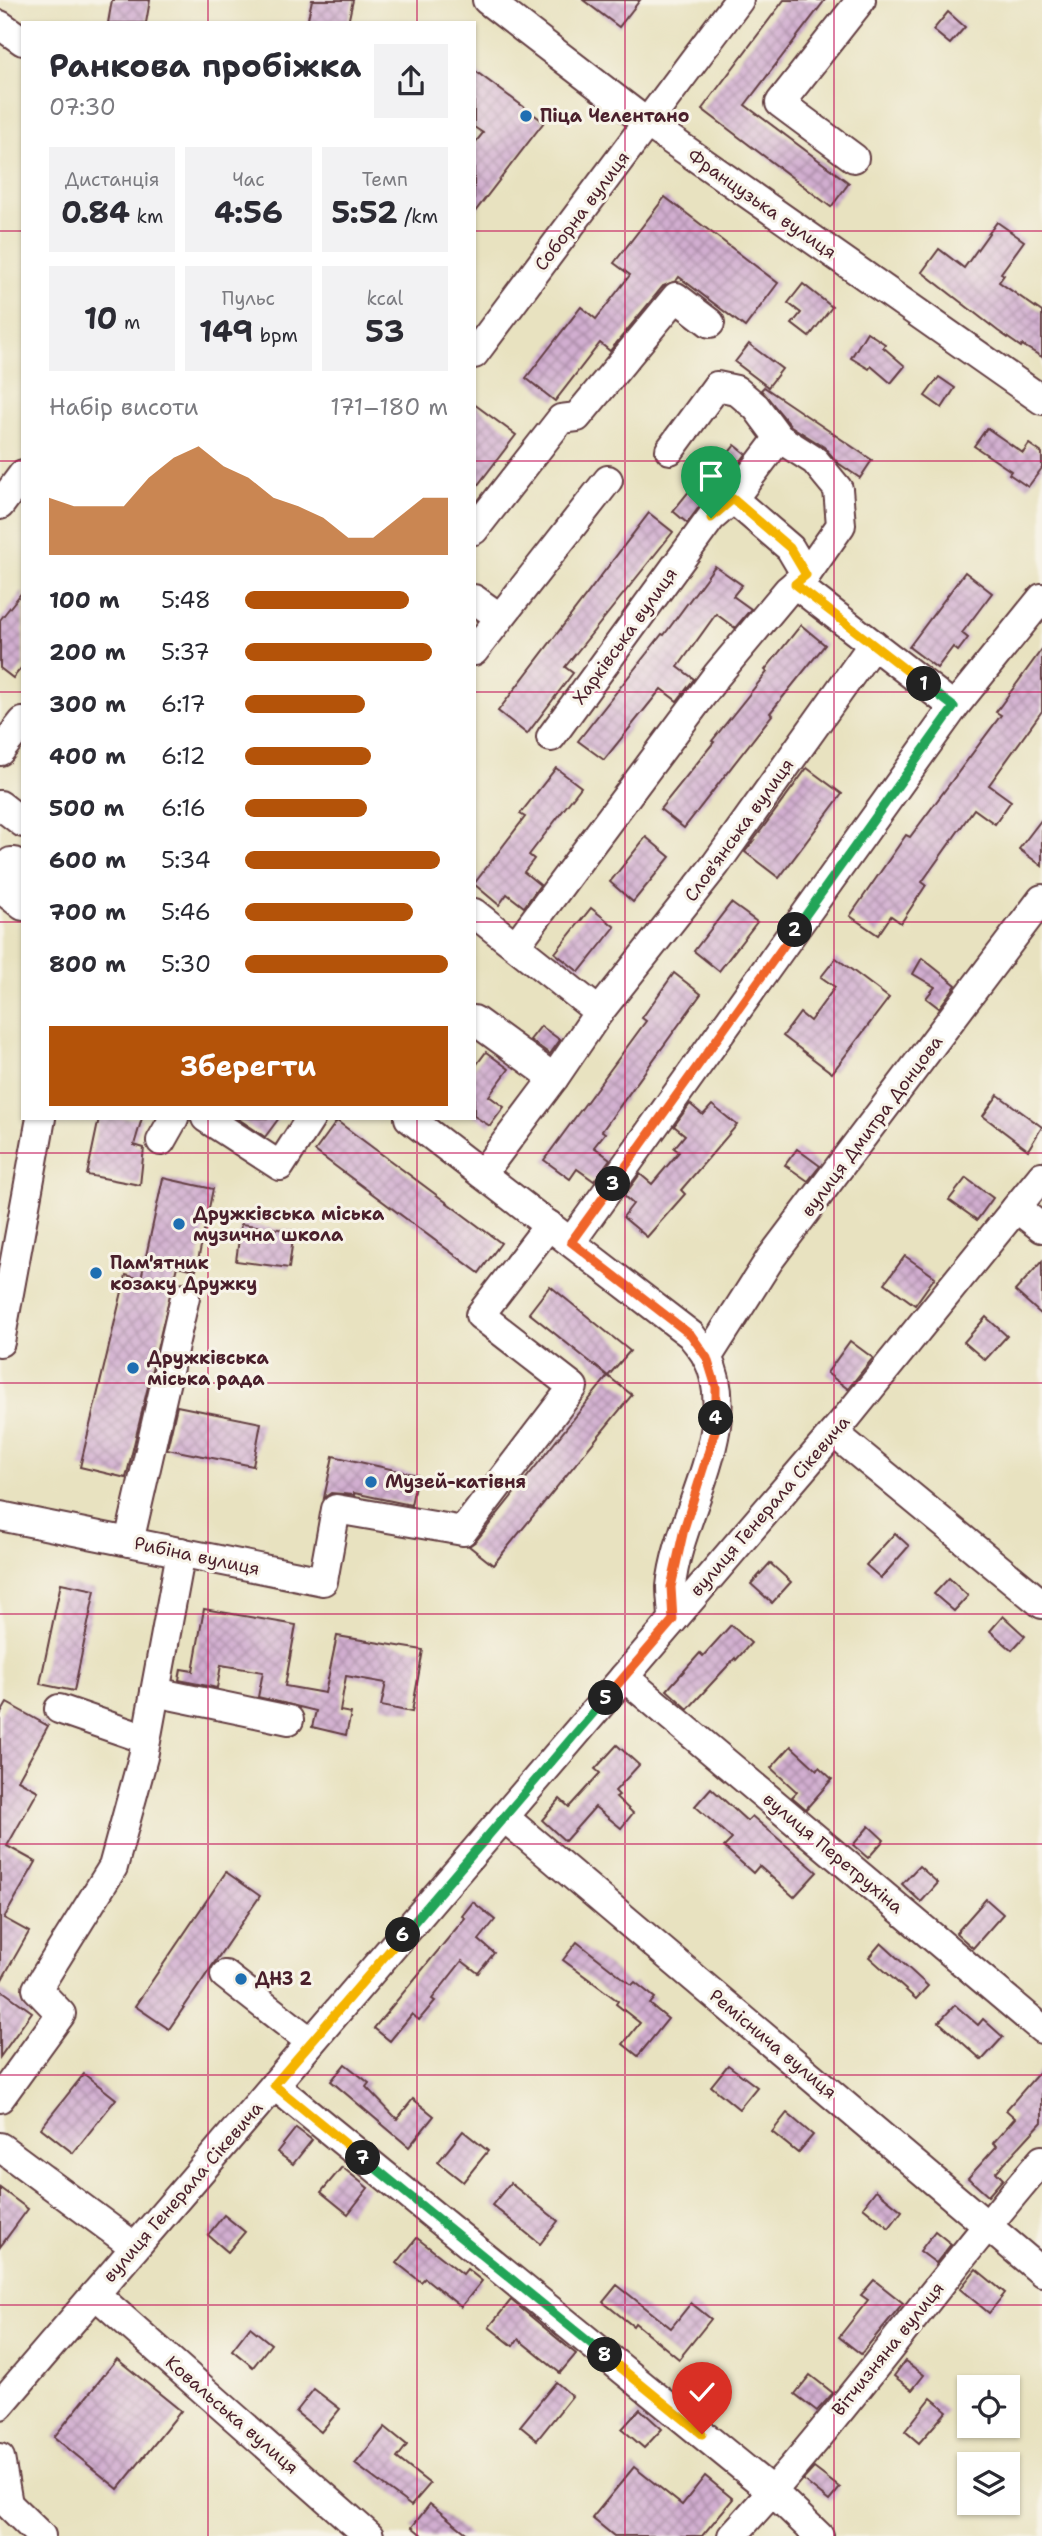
<!DOCTYPE html>
<html lang="uk">
<meta charset="utf-8">
<style>
:root{--surface:#fff;--page:#f2f2f3;--text:#2b2b33;--muted:#7c7c81;--accent:#b45309}
body{margin:0;font-family:"Shantell Sans",sans-serif;background:var(--page);color:var(--text);height:100vh;display:flex;flex-direction:column;font-size:26px;white-space:nowrap}
*{box-sizing:border-box;margin:0}
p{font-size:23px;color:var(--muted)}
.icon{flex:none;width:38px;height:38px;fill:none;stroke:currentColor;stroke-width:2;stroke-linecap:round;stroke-linejoin:round}
.map{position:relative;flex:1;overflow:hidden}
.sheet{position:absolute;left:21px;top:21px;width:455px;height:1099px;display:flex;flex-direction:column;background:var(--surface);border-radius:0px;box-shadow:0 2px 5px #0004}
.sheet>*{flex:none}
.tools{position:absolute;left:957px;top:2375px;display:grid;gap:14px}
.tools a{display:grid;place-items:center;width:63px;height:63px;border-radius:0px;background:var(--surface);box-shadow:0 2px 5px #0004;font-size:35px}
.pin{position:absolute;display:grid;place-items:center;width:60px;height:60px;color:#fff;margin:-72px -30px;border-radius:50% 50% 50% 0;rotate:-45deg;box-shadow:0 0 7px #0007}
.pin .icon{rotate:45deg}
.km{position:absolute;width:35px;height:35px;margin:-18px;border-radius:50%;background:#222;color:#fff;font-size:19px;line-height:35px;text-align:center}
.round{display:grid;place-items:center;flex:none;width:74px;height:74px;border-radius:0px;background:var(--page)}
.overview{display:flex;align-items:center;justify-content:space-between;height:119px;padding:0 28px}
h1{font-size:32px;font-weight:700;line-height:52px}
.stats{display:grid;grid-template-columns:repeat(3,1fr);gap:10px;height:119px;padding:7px 28px}
.stats div{display:grid;align-content:center;border-radius:0px;background:var(--page);text-align:center}
.stats b{font-size:30px;font-weight:700}
.stats small{font-size:19px;font-weight:400}
.stats p{font-size:19px}
.chart{height:196px;padding:14px 28px}
.chart p{display:flex;justify-content:space-between}
.chart svg{width:100%;height:126px;margin-top:7px;fill:var(--accent);opacity:.7}
.primary-button{display:flex;gap:14px;margin-top:auto;padding:14px 28px}
.primary-button a{flex:1;height:80px;border-radius:0px;background:var(--accent);color:#fff;font-size:28px;font-weight:700;line-height:80px;text-align:center}
ul{padding:0 28px;list-style:none;font-size:23px}
li{display:grid;grid-template-columns:112px 84px 1fr;align-items:center;height:52px}
li i{height:18px;border-radius:9px;background:var(--accent)}
.map>svg:first-child{display:block}
.building{fill:url(#building-cross-hatch)}
.lines{fill:none;stroke-linecap:round;stroke-linejoin:round}
.minor-casing{stroke:#623c41;stroke-width:32}
.minor{stroke:#fff;stroke-width:28}
.split-1-casing{stroke:#fff;stroke-width:14}
.split-2-casing{stroke:#fff;stroke-width:14}
.split-3-casing{stroke:#fff;stroke-width:14}
.split-4-casing{stroke:#fff;stroke-width:14}
.split-5-casing{stroke:#fff;stroke-width:14}
.split-6-casing{stroke:#fff;stroke-width:14}
.split-7-casing{stroke:#fff;stroke-width:14}
.split-8-casing{stroke:#fff;stroke-width:14}
.split-9-casing{stroke:#fff;stroke-width:14}
.split-1{stroke:#f5b400;stroke-width:9}
.split-2{stroke:#22a559;stroke-width:9}
.split-3{stroke:#f0652b;stroke-width:9}
.split-4{stroke:#f0652b;stroke-width:9}
.split-5{stroke:#f0652b;stroke-width:9}
.split-6{stroke:#22a559;stroke-width:9}
.split-7{stroke:#f5b400;stroke-width:9}
.split-8{stroke:#22a559;stroke-width:9}
.split-9{stroke:#f5b400;stroke-width:9}
.grid{fill:none;stroke:#c2185b;stroke-width:2;stroke-opacity:0.55}
.poi-dot{fill:#1f6fb2;stroke:#f7f3e8;stroke-width:2.5}
.labels{text-anchor:middle;stroke-width:6;stroke-linejoin:round;paint-order:stroke}
.poi-label{font-size:18px;font-weight:bold;fill:#4a1f2b;stroke:#f7f3e8;text-anchor:start}
.street-label{font-size:18px;fill:#4a1f2b;stroke:#f7f3e8}
</style>
<div class="map">
<svg width="1042" height="2536" viewBox="0 0 1042 2536">
<defs>
<pattern id="building-cross-hatch" width="8" height="8" patternUnits="userSpaceOnUse" patternTransform="scale(1.75)"><rect width="8" height="8" fill="#d1aed0"/><path d="M0 0l8 8M0 8l8-8" fill="none" stroke="#ac8da9"/></pattern>
</defs>
<rect width="100%" height="100%" fill="#f7f3e8"/>
<filter id="ink" filterUnits="userSpaceOnUse"><feTurbulence type="fractalNoise" baseFrequency=".0143" numOctaves="2"/><feDisplacementMap in="SourceGraphic" scale="14" xChannelSelector="R" yChannelSelector="G"/><feConvolveMatrix kernelMatrix="1 2 1 2 8 2 1 2 1" color-interpolation-filters="sRGB"/></filter>
<filter id="wash" filterUnits="userSpaceOnUse"><feTurbulence type="fractalNoise" baseFrequency=".00686" numOctaves="4" result="noise"/><feDisplacementMap in="SourceGraphic" scale="28" xChannelSelector="R" yChannelSelector="G"/><feGaussianBlur stdDeviation="1.57" result="paint"/><feColorMatrix in="noise" values="0 0 0 0 0 0 0 0 0 0 0 0 0 0 0 0 0 1.4 0 .05"/><feComposite in="paint" operator="in"/></filter>
<g filter="url(#wash)">
<rect width="100%" height="100%" fill="#e8e2c0"/>
<g id="blocks">
<g class="building">
<polygon points="112,0 150,0 146,23 108,23"/>
<polygon points="312,0 353,0 348,23 307,23"/>
<polygon points="583,0 640,0 619,27"/>
<polygon points="784,0 825,0 745,105 849,183 831,207 702,109"/>
<polygon points="948,12 965,27 950,44 933,30"/>
<polygon points="474,70 544,122 474,213 474,144 483,133 474,127"/>
<polygon points="665,197 778,283 745,327 679,277 676,281 663,286 610,351 600,343 555,401 526,378 581,307 596,319 630,275 614,263"/>
<polygon points="997,222 1024,241 1001,273 1004,275 999,282 1042,312 1042,357 1022,345 1021,347 998,331 922,272 939,249 964,268"/>
<polygon points="803,284 832,307 809,337 792,324 801,313 788,303"/>
<polygon points="867,332 885,344 883,347 905,366 891,383 871,366 869,369 851,358"/>
<polygon points="749,344 782,369 768,387 735,362"/>
<polygon points="939,377 955,388 942,408 925,396"/>
<polygon points="764,387 872,460 860,478 838,463 824,447 791,426 761,390"/>
<polygon points="474,404 516,435 474,490"/>
<polygon points="987,428 1023,453 1029,444 1042,453 1042,468 1028,487 1009,474 1011,471 974,446"/>
<polygon points="735,445 746,454 721,488 700,506 687,523 673,511 690,490 695,495"/>
<polygon points="649,513 673,532 565,667 573,673 527,734 498,711"/>
<polygon points="715,566 742,585 733,596 751,609 735,628 716,614 678,667 694,679 677,701 661,689 604,760 578,741 662,634 664,635"/>
<polygon points="965,572 992,593 962,633 968,638 958,651 953,647 937,668 909,647"/>
<polygon points="23,591 23,666 13,678 0,668 0,620"/>
<polygon points="801,625 825,645 770,713 772,715 684,828 660,809 714,742 712,741 767,672 765,670"/>
<polygon points="1042,649 1042,711 989,785 1011,801 995,824 974,809 922,882 926,885 901,923 891,916 878,935 850,916 906,835 910,837 1001,715 996,712"/>
<polygon points="556,768 581,787 529,855 534,859 524,872 540,885 524,907 507,894 499,905 474,884 525,817 520,814"/>
<polygon points="807,768 842,794 779,878 745,852"/>
<polygon points="1042,819 1042,866 1019,849"/>
<polygon points="646,837 670,857 633,902 610,882"/>
<polygon points="731,903 757,922 719,971 694,951"/>
<polygon points="591,908 615,927 579,972 555,953"/>
<polygon points="836,958 889,998 832,1073 783,1036 800,1013 810,1021 835,987 821,977"/>
<polygon points="922,958 956,985 939,1008 926,998 935,987 913,974"/>
<polygon points="674,973 701,994 602,1131 605,1133 594,1147 610,1159 594,1181 577,1169 570,1179 544,1160 646,1021 642,1018"/>
<polygon points="541,1026 560,1040 550,1054 530,1040"/>
<polygon points="486,1052 509,1069 489,1096 504,1107 490,1126 474,1116 474,1068"/>
<polygon points="998,1095 1042,1127 1028,1150 983,1116"/>
<polygon points="690,1104 703,1115 712,1105 737,1125 681,1190 685,1194 647,1237 623,1217 633,1204 624,1196 640,1174 652,1184 679,1152 674,1148 685,1135 674,1126"/>
<polygon points="99,1118 142,1118 134,1145 144,1148 140,1185 87,1175"/>
<polygon points="237,1118 279,1118 265,1137"/>
<polygon points="337,1121 501,1243 479,1273 315,1151"/>
<polygon points="797,1149 820,1166 808,1181 785,1165"/>
<polygon points="163,1178 213,1189 196,1270 177,1266 126,1478 80,1467 126,1275 141,1279"/>
<polygon points="966,1178 993,1198 977,1220 949,1200"/>
<polygon points="241,1224 294,1231 289,1268 236,1261"/>
<polygon points="905,1256 935,1277 915,1305 885,1283"/>
<polygon points="1042,1261 1042,1315 1015,1291"/>
<polygon points="550,1286 630,1351 608,1376 529,1313"/>
<polygon points="986,1317 1007,1336 985,1360 964,1342"/>
<polygon points="850,1341 873,1358 848,1389 827,1373"/>
<polygon points="608,1376 632,1395 493,1565 469,1546 476,1541"/>
<polygon points="177,1406 261,1423 253,1466 167,1449"/>
<polygon points="333,1456 417,1475 411,1505 354,1493 354,1495 331,1493 324,1498"/>
<polygon points="895,1533 909,1546 881,1578 866,1565"/>
<polygon points="770,1563 791,1582 772,1603 751,1584"/>
<polygon points="949,1578 968,1596 954,1611 934,1594"/>
<polygon points="61,1583 95,1590 74,1691 40,1684"/>
<polygon points="204,1609 296,1625 285,1686 325,1693 337,1636 423,1650 412,1712 381,1706 386,1683 346,1676 340,1711 351,1713 346,1735 312,1727 316,1711 258,1697 263,1672 221,1665 217,1688 179,1680 181,1669 193,1671"/>
<polygon points="1003,1616 1025,1636 1012,1650 990,1631"/>
<polygon points="731,1625 751,1643 736,1660 735,1658 688,1709 667,1690 700,1653 703,1656"/>
<polygon points="7,1703 48,1726 18,1780 38,1791 7,1846 36,1862 4,1918 29,1932 0,1983 0,1715"/>
<polygon points="617,1745 639,1765 615,1791 619,1795 616,1797 633,1813 621,1828 595,1807 565,1841 542,1820 560,1799 569,1807 600,1773 595,1769"/>
<polygon points="791,1746 817,1770 819,1767 832,1779 806,1809 792,1797 797,1792 771,1768"/>
<polygon points="711,1788 747,1821 752,1816 817,1872 794,1897 759,1866 753,1873 724,1847 732,1839 695,1806"/>
<polygon points="869,1826 884,1840 868,1858 853,1845"/>
<polygon points="919,1866 938,1883 921,1902 902,1884"/>
<polygon points="226,1872 260,1896 169,2029 135,2006"/>
<polygon points="986,1899 1003,1914 973,1948 956,1933"/>
<polygon points="473,1902 495,1920 479,1940 494,1953 478,1973 462,1961 432,1999 435,2001 419,2020 412,2014 390,2041 374,2028 465,1918 462,1916"/>
<polygon points="577,1942 632,1985 635,1982 655,1998 650,2004 668,2019 638,2056 623,2044 640,2023 616,2004 618,2001 563,1960"/>
<polygon points="881,1943 928,1986 916,1999 869,1957"/>
<polygon points="0,1989 32,2012 0,2057"/>
<polygon points="955,2005 978,2025 983,2019 1003,2037 982,2060 939,2022"/>
<polygon points="345,2064 369,2083 366,2087 397,2119 413,2099 434,2116 409,2147 331,2081"/>
<polygon points="728,2065 757,2087 739,2109 711,2086"/>
<polygon points="1042,2069 1042,2122 996,2172 1003,2179 988,2196 968,2178 997,2146 993,2143 1015,2118 1006,2110"/>
<polygon points="84,2074 116,2099 73,2153 41,2128"/>
<polygon points="787,2113 813,2135 798,2153 772,2132"/>
<polygon points="296,2128 312,2140 293,2164 277,2152"/>
<polygon points="463,2131 488,2151 463,2182 438,2162"/>
<polygon points="342,2167 368,2188 348,2214 321,2192"/>
<polygon points="510,2183 558,2221 540,2244 492,2205"/>
<polygon points="0,2188 28,2209 0,2247"/>
<polygon points="876,2190 902,2211 889,2228 863,2207"/>
<polygon points="224,2215 245,2232 228,2252 208,2235"/>
<polygon points="935,2231 951,2244 936,2263 920,2251"/>
<polygon points="417,2238 463,2274 467,2269 482,2281 461,2307 425,2278 421,2282 397,2263"/>
<polygon points="976,2269 1005,2293 989,2313 960,2289"/>
<polygon points="874,2280 903,2303 861,2354 839,2337 868,2300 861,2295"/>
<polygon points="617,2285 671,2328 691,2303 711,2319 679,2359 635,2323 633,2326 603,2302"/>
<polygon points="511,2300 576,2354 560,2373 518,2339 513,2346 489,2327"/>
<polygon points="250,2327 271,2344 253,2367 232,2350"/>
<polygon points="117,2359 181,2411 118,2489 54,2437"/>
<polygon points="905,2361 924,2375 912,2390 894,2376"/>
<polygon points="810,2375 833,2393 817,2411 795,2394"/>
<polygon points="556,2382 572,2396 537,2440 520,2426"/>
<polygon points="314,2389 340,2409 321,2432 296,2412"/>
<polygon points="931,2398 947,2411 919,2443 905,2431"/>
<polygon points="640,2409 662,2429 644,2448 622,2429"/>
<polygon points="385,2427 407,2445 397,2458 430,2484 411,2506 355,2464"/>
<polygon points="634,2467 682,2505 705,2476 733,2499 702,2536 614,2536 592,2518"/>
<polygon points="814,2468 840,2488 829,2501 803,2480"/>
<polygon points="430,2504 470,2536 423,2536 412,2527"/>
</g>
</g>
</g>
<g filter="url(#ink)">
<use href="#blocks" fill-opacity="0" stroke="#623c41" stroke-width="2"/>
<g class="lines">
<g class="minor-casing">
<g id="minor">
<polyline points="487,0 647,123 1042,400"/>
<polyline points="0,25 23,41"/>
<polyline points="854,158 780,103 861,0"/>
<polyline points="474,354 739,0"/>
<polyline points="670,450 717,386 736,390 756,407 779,438 815,461 838,489 841,525 806,575"/>
<polyline points="0,505 23,474"/>
<polyline points="474,530 561,419 577,417 676,297 710,323"/>
<polyline points="795,584 954,707 1042,598"/>
<polyline points="474,599 499,617"/>
<polyline points="474,651 608,480"/>
<polyline points="551,737 711,518 733,499 779,438"/>
<polyline points="0,751 23,722"/>
<polyline points="0,805 23,823"/>
<polyline points="23,868 15,862 11,862 9,867 23,878"/>
<polyline points="0,888 23,906"/>
<polyline points="474,913 599,1012 554,1078"/>
<polyline points="516,945 717,675 788,590 806,575 790,548 733,499"/>
<polyline points="599,1012 716,864 873,644"/>
<polyline points="474,1020 554,1078 482,1174"/>
<polyline points="206,1118 280,1166 311,1118"/>
<path d="M409,1118L691,1335C696,1342 703,1350 707,1357C743,1427 677,1516 671,1587C671,1598 673,1609 673,1620"/>
<polyline points="161,1141 174,1118"/>
<polyline points="1016,1208 1042,1228"/>
<polyline points="571,1242 954,707"/>
<polyline points="0,1342 41,1118"/>
<polyline points="707,1358 770,1259 1042,899"/>
<polyline points="834,1433 1042,1604"/>
<polyline points="0,1516 323,1581 336,1509 463,1531 573,1387 480,1315 549,1225"/>
<polyline points="129,1542 185,1297"/>
<polyline points="624,1677 1042,2029"/>
<polyline points="155,1692 289,1720"/>
<polyline points="59,1709 146,1739"/>
<polyline points="504,1817 1042,2272"/>
<polyline points="225,1975 311,2042"/>
<polyline points="274,2085 773,2492 819,2536"/>
<polyline points="0,2098 61,2014 37,1989 113,1867 143,1757 181,1552"/>
<polyline points="0,2147 135,2247"/>
<polyline points="95,2294 369,2536"/>
<polyline points="0,2405 847,1417 1042,1176"/>
<polyline points="0,2458 8,2504 41,2536"/>
<path d="M732,2536C842,2417 936,2283 1042,2160"/>
</g>
</g>
<use href="#minor" class="minor"/>
</g>
</g>
<g class="lines" filter="url(#ink)">
<g class="split-1-casing">
<polyline id="split-1" points="711,518 733,499 790,548 806,575 795,584 924,684"/>
</g>
<g class="split-2-casing">
<polyline id="split-2" points="795,930 954,707 924,684"/>
</g>
<g class="split-3-casing">
<polyline id="split-3" points="613,1184 795,930"/>
</g>
<g class="split-4-casing">
<polyline id="split-4" points="613,1184 571,1242 691,1335 707,1358 716,1387 716,1418"/>
</g>
<g class="split-5-casing">
<polyline id="split-5" points="606,1698 673,1620 671,1587 684,1529 716,1428 716,1418"/>
</g>
<g class="split-6-casing">
<polyline id="split-6" points="403,1935 606,1698"/>
</g>
<g class="split-7-casing">
<polyline id="split-7" points="363,2158 274,2085 403,1935"/>
</g>
<g class="split-8-casing">
<polyline id="split-8" points="363,2158 605,2355"/>
</g>
<g class="split-9-casing">
<polyline id="split-9" points="605,2355 702,2434"/>
</g>
<use href="#split-1" class="split-1"/>
<use href="#split-2" class="split-2"/>
<use href="#split-3" class="split-3"/>
<use href="#split-4" class="split-4"/>
<use href="#split-5" class="split-5"/>
<use href="#split-6" class="split-6"/>
<use href="#split-7" class="split-7"/>
<use href="#split-8" class="split-8"/>
<use href="#split-9" class="split-9"/>
</g>
<path class="grid" d="M208,0V23M417,0V23M625,0V2536M834,0V2536M0,231H23M474,231H1042M0,461H23M474,461H1042M0,692H23M474,692H1042M0,922H23M474,922H1042M208,1118V2536M417,1118V2536M0,1153H1042M0,1383H1042M0,1614H1042M0,1844H1042M0,2075H1042M0,2305H1042"/>
<g class="poi-dot">
<circle cx="526" cy="116" r="7"/>
<circle cx="179" cy="1224" r="7"/>
<circle cx="96" cy="1273" r="7"/>
<circle cx="133" cy="1368" r="7"/>
<circle cx="371" cy="1482" r="7"/>
<circle cx="241" cy="1979" r="7"/>
</g>
<g class="labels">
<g class="poi-label">
<text x="540" y="122">Піца Челентано</text>
<text x="193" y="1220">Дружківська міська<tspan x="193" dy="21">музична школа</tspan></text>
<text x="110" y="1269">Пам'ятник<tspan x="110" dy="21">козаку Дружку</tspan></text>
<text x="147" y="1364">Дружківська<tspan x="147" dy="21">міська рада</tspan></text>
<text x="385" y="1488">Музей-катівня</text>
<text x="255" y="1985">ДНЗ 2</text>
</g>
<g class="street-label">
<text transform="translate(762 204) rotate(35)" y="6">Французька вулиця</text>
<text transform="translate(582 211) rotate(-53)" y="6">Соборна вулиця</text>
<text transform="translate(625 636) rotate(-54)" y="6">Харківська вулиця</text>
<text transform="translate(739 830) rotate(-54)" y="6">Слов'янська вулиця</text>
<text transform="translate(872 1126) rotate(-53)" y="6">вулиця Дмитра Донцова</text>
<text transform="translate(770 1506) rotate(-49)" y="6">вулиця Генерала Сікевича</text>
<text transform="translate(197 1556) rotate(12)" y="6">Рибіна вулиця</text>
<text transform="translate(833 1853) rotate(40)" y="6">вулиця Перетрухіна</text>
<text transform="translate(773 2044) rotate(40)" y="6">Реміснича вулиця</text>
<text transform="translate(183 2192) rotate(-49)" y="6">вулиця Генерала Сікевича</text>
<text transform="translate(888 2349) rotate(-51)" y="6">Вітчизняна вулиця</text>
<text transform="translate(232 2415) rotate(41)" y="6">Ковальська вулиця</text>
</g>
</g>
</svg>
<div class="tools">
<a><svg class="icon" aria-label="locate" viewBox="0 0 24 24"><circle cx="12" cy="12" r="6"/><path d="M12 2v4M12 18v4M2 12h4M18 12h4"/></svg></a>
<a><svg class="icon" aria-label="layers" viewBox="0 0 24 24"><path d="M12 4l9 5-9 5-9-5zM3 14l9 5 9-5"/></svg></a>
</div>
<div class="pin" style="left:711px;top:518px;background:#1e9e55"><svg class="icon" aria-label="arrive" viewBox="0 0 24 24"><path d="M6 21V4h12l-3 4 3 4H6"/></svg></div>
<div class="pin" style="left:702px;top:2434px;background:#d93025"><svg class="icon" aria-label="check" viewBox="0 0 24 24"><path d="M5 12l5 5 9-10"/></svg></div>
<b class="km" style="left:924px;top:684px">1</b>
<b class="km" style="left:795px;top:930px">2</b>
<b class="km" style="left:613px;top:1184px">3</b>
<b class="km" style="left:716px;top:1418px">4</b>
<b class="km" style="left:606px;top:1698px">5</b>
<b class="km" style="left:403px;top:1935px">6</b>
<b class="km" style="left:363px;top:2158px">7</b>
<b class="km" style="left:605px;top:2355px">8</b>
<section class="sheet">
<div class="overview"><div><h1>Ранкова пробіжка</h1><p>07:30</p></div><a class="round"><svg class="icon" aria-label="share" viewBox="0 0 24 24"><path d="M12 15V3M7 8l5-5 5 5M5 13v7h14v-7"/></svg></a></div>
<div class="stats">
<div><p>Дистанція</p><b>0.84<small> km</small></b></div>
<div><p>Час</p><b>4:56</b></div>
<div><p>Темп</p><b>5:52<small> /km</small></b></div>
</div>
<div class="stats">
<div><b>10<small> m</small></b></div>
<div><p>Пульс</p><b>149<small> bpm</small></b></div>
<div><p>kcal</p><b>53</b></div>
</div>
<div class="chart"><p><span>Набір висоти</span>171–180 m</p>
<svg viewBox="0 0 160 44" preserveAspectRatio="none"><path d="M0 44V24L10 27L20 27L30 27L40 17L50 10L60 6L70 13L80 17L90 24L100 27L110 31L120 38L130 38L140 31L150 24L160 24V44z"/></svg>
</div>
<ul>
<li><b>100 m</b>5:48<i style="width:81%"></i></li>
<li><b>200 m</b>5:37<i style="width:92%"></i></li>
<li><b>300 m</b>6:17<i style="width:59%"></i></li>
<li><b>400 m</b>6:12<i style="width:62%"></i></li>
<li><b>500 m</b>6:16<i style="width:60%"></i></li>
<li><b>600 m</b>5:34<i style="width:96%"></i></li>
<li><b>700 m</b>5:46<i style="width:83%"></i></li>
<li><b>800 m</b>5:30<i style="width:100%"></i></li>
</ul>
<div class="primary-button"><a>Зберегти</a></div>
</section>
</div>
